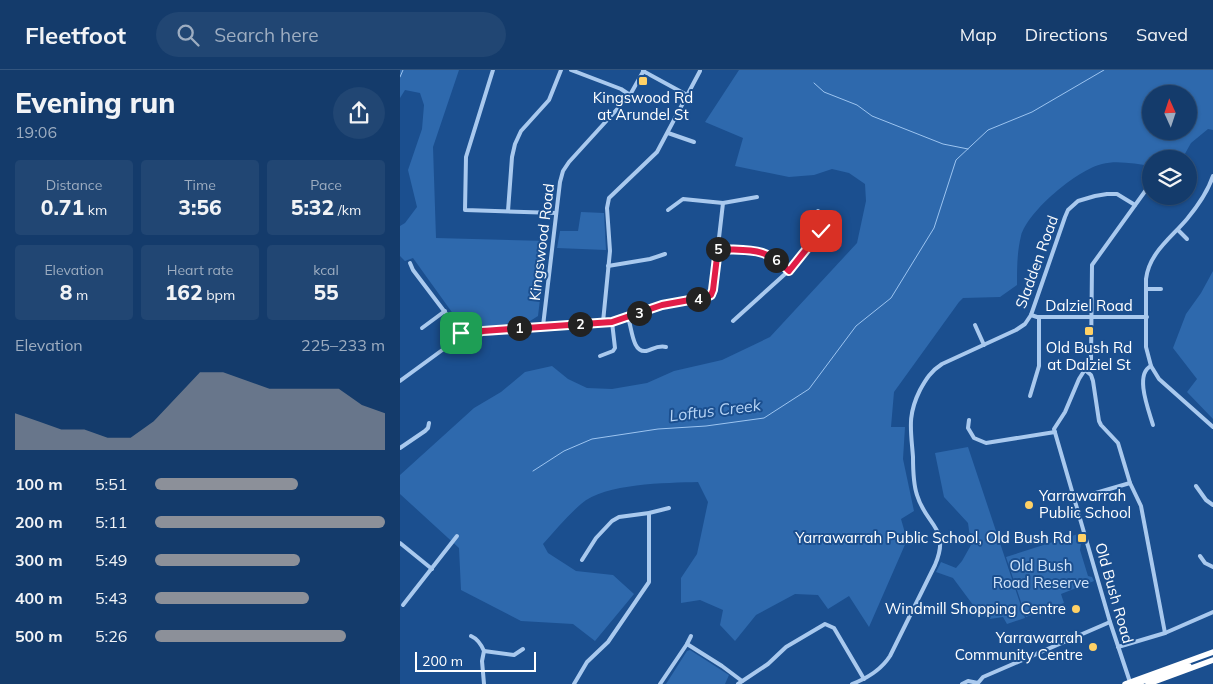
<!DOCTYPE html>
<meta charset="utf-8">
<style>
:root{--surface:#143b6b;--page:#214673;--text:#f1f3f6;--muted:#9dadc1;--line:#33557e;--accent:#8c9099}
body{margin:0;font-family:Mulish,sans-serif;background:var(--page);color:var(--text);height:100vh;display:flex;flex-direction:column;font-size:19px;white-space:nowrap}
*{box-sizing:border-box;margin:0}
p{font-size:16px;color:var(--muted)}
.icon{flex:none;width:28px;height:28px;fill:none;stroke:currentColor;stroke-width:2;stroke-linecap:round;stroke-linejoin:round}
.map{position:relative;flex:1;overflow:hidden}
.details{display:flex;flex-direction:column;background:var(--surface);width:400px}
.details>*{flex:none}
.needle{width:32px;rotate:357deg}
.controls{position:absolute;left:742px;top:15px;display:grid;gap:10px}
.controls a{display:grid;place-items:center;width:55px;height:55px;border-radius:50%;background:var(--surface);box-shadow:0 1px 4px #0004,0 0 0 1px var(--line);font-size:25px}
.scale{position:absolute;left:15px;bottom:12px;width:121px;box-sizing:border-box;padding-left:5px;border:2px solid #fff;border-top:0;font-size:14px;line-height:18px;white-space:nowrap;color:#fff;-webkit-text-stroke:4px #1b4f8f;paint-order:stroke}
.pin{position:absolute;display:grid;place-items:center;width:42px;height:42px;color:#fff;margin:-21px;border-radius:10px;box-shadow:0 2px 8px #0006}
.km{position:absolute;width:25px;height:25px;margin:-12px;border-radius:50%;background:#222;color:#fff;font-size:14px;line-height:25px;text-align:center}
.round{display:grid;place-items:center;flex:none;width:52px;height:52px;border-radius:26px;background:var(--page)}
.overview{display:flex;align-items:center;justify-content:space-between;height:85px;padding:0 15px}
h1{font-size:28px;font-weight:800;line-height:38px}
.metrics{display:grid;grid-template-columns:repeat(3,1fr);gap:8px;height:85px;padding:5px 15px}
.metrics div{display:grid;align-content:center;border-radius:5px;background:var(--page);text-align:center}
.metrics b{font-size:21px;font-weight:800}
.metrics small{font-size:14px;font-weight:400}
.metrics p{font-size:14px}
.chart{height:140px;padding:10px 15px}
.chart p{display:flex;justify-content:space-between}
.chart svg{width:100%;height:90px;margin-top:5px;fill:var(--accent);opacity:.7}
ul{padding:0 15px;list-style:none;font-size:16px}
li{display:grid;grid-template-columns:80px 60px 1fr;align-items:center;height:38px}
li i{height:12px;border-radius:6px;background:var(--accent)}
header{display:flex;align-items:center;gap:30px;box-sizing:border-box;height:70px;padding:0 25px;background:var(--surface);border-bottom:1px solid var(--line)}
header strong{font-size:24px}
nav{display:flex;gap:28px;margin-inline-start:auto;font-size:18px}
.search{width:350px;height:45px;background:var(--page);display:flex;align-items:center;gap:12px;box-sizing:border-box;padding:0 18px;border-radius:28px;color:var(--muted);font-size:19px}
main{display:flex;flex:1;min-height:0}
.map>svg:first-child{display:block}
.green{fill:#2e69ad;fill-rule:evenodd}
.lines{fill:none;stroke-linecap:round;stroke-linejoin:round}
.stream{stroke:#9cc4f0;stroke-width:1}
.minor{stroke:#a9c9ee;stroke-width:4}
.highway{stroke:#fff;stroke-width:5.5}
.route-casing{stroke:#fff;stroke-width:10}
.route{stroke:#e11d48;stroke-width:6}
.poi-dot{fill:#ffd166;stroke:#1b4f8f;stroke-width:2}
.labels{text-anchor:middle;stroke-width:4;stroke-linejoin:round;paint-order:stroke}
.poi-label{font-size:15px;fill:#fff;stroke:#1b4f8f;text-anchor:end}
.street-label{font-size:15px;fill:#fff;stroke:#1b4f8f}
.park-label{font-size:15px;fill:#cfe3fa;stroke:#1b4f8f}
.water-label{font-size:16px;font-style:italic;fill:#b5d3f5;stroke:#1b4f8f}
</style>
<header>
<strong>Fleetfoot</strong>
<div class="search"><svg class="icon" aria-label="search" viewBox="0 0 24 24"><circle cx="10" cy="10" r="6"/><path d="M15 15l6 6"/></svg>Search here</div>
<nav><a>Map</a><a>Directions</a><a>Saved</a></nav>
</header>
<main>
<section class="details">
<div class="overview"><div><h1>Evening run</h1><p>19:06</p></div><a class="round"><svg class="icon" aria-label="share" viewBox="0 0 24 24"><path d="M12 15V3M7 8l5-5 5 5M5 13v7h14v-7"/></svg></a></div>
<div class="metrics">
<div><p>Distance</p><b>0.71<small> km</small></b></div>
<div><p>Time</p><b>3:56</b></div>
<div><p>Pace</p><b>5:32<small> /km</small></b></div>
</div>
<div class="metrics">
<div><p>Elevation</p><b>8<small> m</small></b></div>
<div><p>Heart rate</p><b>162<small> bpm</small></b></div>
<div><p>kcal</p><b>55</b></div>
</div>
<div class="chart"><p><span>Elevation</span>225–233 m</p>
<svg viewBox="0 0 160 44" preserveAspectRatio="none"><path d="M0 44V26L10 30L20 34L30 34L40 38L50 38L60 30L70 18L80 6L90 6L100 10L110 14L120 14L130 14L140 14L150 22L160 26V44z"/></svg>
</div>
<ul>
<li><b>100 m</b>5:51<i style="width:62%"></i></li>
<li><b>200 m</b>5:11<i style="width:100%"></i></li>
<li><b>300 m</b>5:49<i style="width:63%"></i></li>
<li><b>400 m</b>5:43<i style="width:67%"></i></li>
<li><b>500 m</b>5:26<i style="width:83%"></i></li>
</ul>
</section>
<div class="map">
<svg width="813" height="614" viewBox="0 0 813 614">
<rect width="100%" height="100%" fill="#1b4f8f"/>
<g class="green">
<polygon points="0,0 59,0 33,77 36,168 147,171 138,246 130,251 64,259 13,188 5,191 0,186 0,156 5,153 17,137 8,100 22,59 24,35 20,23 5,20 0,28"/>
<path d="M339,0H813V60L808,59L791,73L782,89H751V96C736,94 717,90 702,94C677,100 628,141 621,166C617,182 617,198 617,215L600,227L563,228L559,232L494,322L491,357H505L503,389L514,441L501,449L507,470L469,557L449,526L428,539L418,525L395,524L356,545L335,571L320,555L323,540L300,530L281,533V508L297,484L308,432L298,412C266,413 205,413 181,434C167,446 155,461 143,474L148,483L176,501L213,505L234,524L195,571L173,554L121,551L61,520L59,478L0,424V405L74,338L101,322L125,302L152,296L168,309L187,318L212,319L247,313L274,301L322,290L370,267L457,173L466,131L465,114L449,103L432,99L414,105L389,107L335,96L343,68L305,52ZM751,24H789V61H751Z"/>
<polygon points="181,142 204,143 206,180 157,178 160,161 178,161"/>
<polygon points="813,201 813,349 787,322 797,309 773,278 786,244 801,223"/>
<polygon points="568,377 625,548 607,554 603,547 590,549 576,539 553,508 536,502 541,492 556,498 562,491 571,475 568,453 544,427 535,383"/>
<polygon points="678,464 681,474 680,480 688,506 692,507 694,511 661,524 664,533 626,547 606,487"/>
<polygon points="290,580 329,605 325,614 266,614 287,581"/>
</g>
<g class="lines">
<g class="stream">
<polyline points="0,7 3,0"/>
<polyline points="414,13 424,22 457,35 472,46 543,74 568,79"/>
<polyline points="133,401 164,381 192,369 258,359 306,356 364,348 409,319 456,256 491,228 534,158 556,90 588,60 632,42 704,0"/>
</g>
<g class="minor">
<polyline points="93,0 66,87 65,140 156,143"/>
<polyline points="171,0 221,19 230,25"/>
<polyline points="243,1 287,25"/>
<polyline points="268,63 294,72"/>
<path d="M813,106C808,121 797,137 787,149C771,168 749,183 746,209V277L751,296L759,309L813,357"/>
<polyline points="268,140 283,129 323,133"/>
<polyline points="108,141 112,87 115,74 121,61 149,30 161,0"/>
<polyline points="778,160 787,169"/>
<path d="M318,179C349,181 364,175 389,201"/>
<polyline points="10,193 13,200 63,266"/>
<polyline points="208,196 250,189 265,184"/>
<polyline points="746,219 761,219"/>
<polyline points="631,245 637,247 747,247"/>
<path d="M228,248C232,257 232,283 246,281C253,279 258,275 266,277"/>
<polyline points="333,251 395,195 420,165 422,153 418,141"/>
<polyline points="203,252 210,181 207,138 209,128 257,82 300,1"/>
<polyline points="575,255 584,275"/>
<polyline points="143,256 160,112 163,101 169,92 230,25 244,0"/>
<polyline points="22,258 45,241"/>
<polyline points="200,286 213,281 215,278 212,252"/>
<path d="M751,296C734,304 749,341 753,355"/>
<polyline points="685,300 691,305 693,311 699,351 701,355 718,373 730,413 741,436 765,563"/>
<polyline points="0,311 56,270 69,264 143,256 212,252 262,235 309,226 313,220 323,133 357,127"/>
<polyline points="630,326 639,296 639,247"/>
<polyline points="569,350 568,358 574,368 586,373 655,362"/>
<polyline points="0,378 25,361 28,358 29,353"/>
<polyline points="796,416 806,430 813,435"/>
<polyline points="675,429 730,413"/>
<polyline points="0,473 32,499"/>
<polyline points="800,486 805,493 813,497"/>
<polyline points="182,490 196,468 212,451 219,447 249,443 269,438"/>
<polyline points="3,535 57,466"/>
<path d="M71,566C78,569 81,574 84,581L82,591L84,614"/>
<polyline points="287,574 291,566"/>
<polyline points="718,577 765,563 813,542"/>
<polyline points="84,581 114,585 123,579"/>
<polyline points="730,612 710,552 654,359 665,342 679,309 691,290 692,195 751,113"/>
<polyline points="174,614 187,592 208,572 249,512 249,443"/>
<polyline points="260,614 287,574 322,596 342,611"/>
<polyline points="338,614 368,594 386,577 425,554 434,558 464,609"/>
<path d="M452,614C468,608 481,600 490,586L535,495C551,457 526,456 517,425C513,413 513,400 513,387C511,360 507,346 520,320C526,309 531,301 542,294L616,260L625,254L631,245L665,147L668,140L678,131L695,126L707,124H717L735,135"/>
<polyline points="562,614 568,611 578,613 583,607 710,552"/>
</g>
<g class="highway">
<polyline points="732,613 738,613 781,597 789,596"/>
<polyline points="725,614 813,582"/>
<polyline points="748,614 813,590"/>
</g>
</g>
<g class="lines">
<g class="route-casing">
<path id="route" d="M61,263L63,266L83,261L212,252L262,235L306,227L311,225L313,220L318,179C349,181 365,176 389,201L421,161"/>
</g>
<use href="#route" class="route"/>
</g>
<g class="poi-dot">
<rect x="238" y="6" width="10" height="10" rx="2.5"/>
<rect x="684" y="256" width="10" height="10" rx="2.5"/>
<circle cx="629" cy="435" r="5"/>
<rect x="677" y="463" width="10" height="10" rx="2.5"/>
<circle cx="676" cy="539" r="5"/>
<circle cx="693" cy="577" r="5"/>
</g>
<g class="labels">
<g class="poi-label">
<text x="243" y="33" text-anchor="middle">Kingswood Rd<tspan x="243" dy="17">at Arundel St</tspan></text>
<text x="689" y="283" text-anchor="middle">Old Bush Rd<tspan x="689" dy="17">at Dalziel St</tspan></text>
<text x="639" y="431" text-anchor="start">Yarrawarrah<tspan x="639" dy="17">Public School</tspan></text>
<text x="672" y="473">Yarrawarrah Public School, Old Bush Rd</text>
<text x="666" y="544">Windmill Shopping Centre</text>
<text x="683" y="573">Yarrawarrah<tspan x="683" dy="17">Community Centre</tspan></text>
</g>
<g class="street-label">
<text transform="translate(142 172) rotate(-83)" y="5">Kingswood Road</text>
<text transform="translate(637 192) rotate(-70)" y="5">Sladden Road</text>
<text x="689" y="241">Dalziel Road</text>
<text transform="translate(714 523) rotate(74)" y="5">Old Bush Road</text>
</g>
<g class="park-label">
<text x="641" y="501">Old Bush<tspan x="641" dy="17">Road Reserve</tspan></text>
</g>
<g class="water-label">
<text transform="translate(315 340) rotate(-7)" y="6">Loftus Creek</text>
</g>
</g>
</svg>
<div class="controls">
<a><svg class="needle" viewBox="-14 -14 28 28"><path d="M0-13l5 13h-10z" fill="#e53935"/><path d="M0 13l5-13h-10z" fill="#9dadc1"/></svg></a>
<a><svg class="icon" aria-label="layers" viewBox="0 0 24 24"><path d="M12 4l9 5-9 5-9-5zM3 14l9 5 9-5"/></svg></a>
</div>
<div class="scale">200 m</div>
<div class="pin" style="left:61px;top:263px;background:#1e9e55"><svg class="icon" aria-label="arrive" viewBox="0 0 24 24"><path d="M6 21V4h12l-3 4 3 4H6"/></svg></div>
<div class="pin" style="left:421px;top:161px;background:#d93025"><svg class="icon" aria-label="check" viewBox="0 0 24 24"><path d="M5 12l5 5 9-10"/></svg></div>
<b class="km" style="left:119px;top:258px">1</b>
<b class="km" style="left:180px;top:254px">2</b>
<b class="km" style="left:239px;top:243px">3</b>
<b class="km" style="left:298px;top:229px">4</b>
<b class="km" style="left:318px;top:179px">5</b>
<b class="km" style="left:376px;top:190px">6</b>
</div>
</main>
